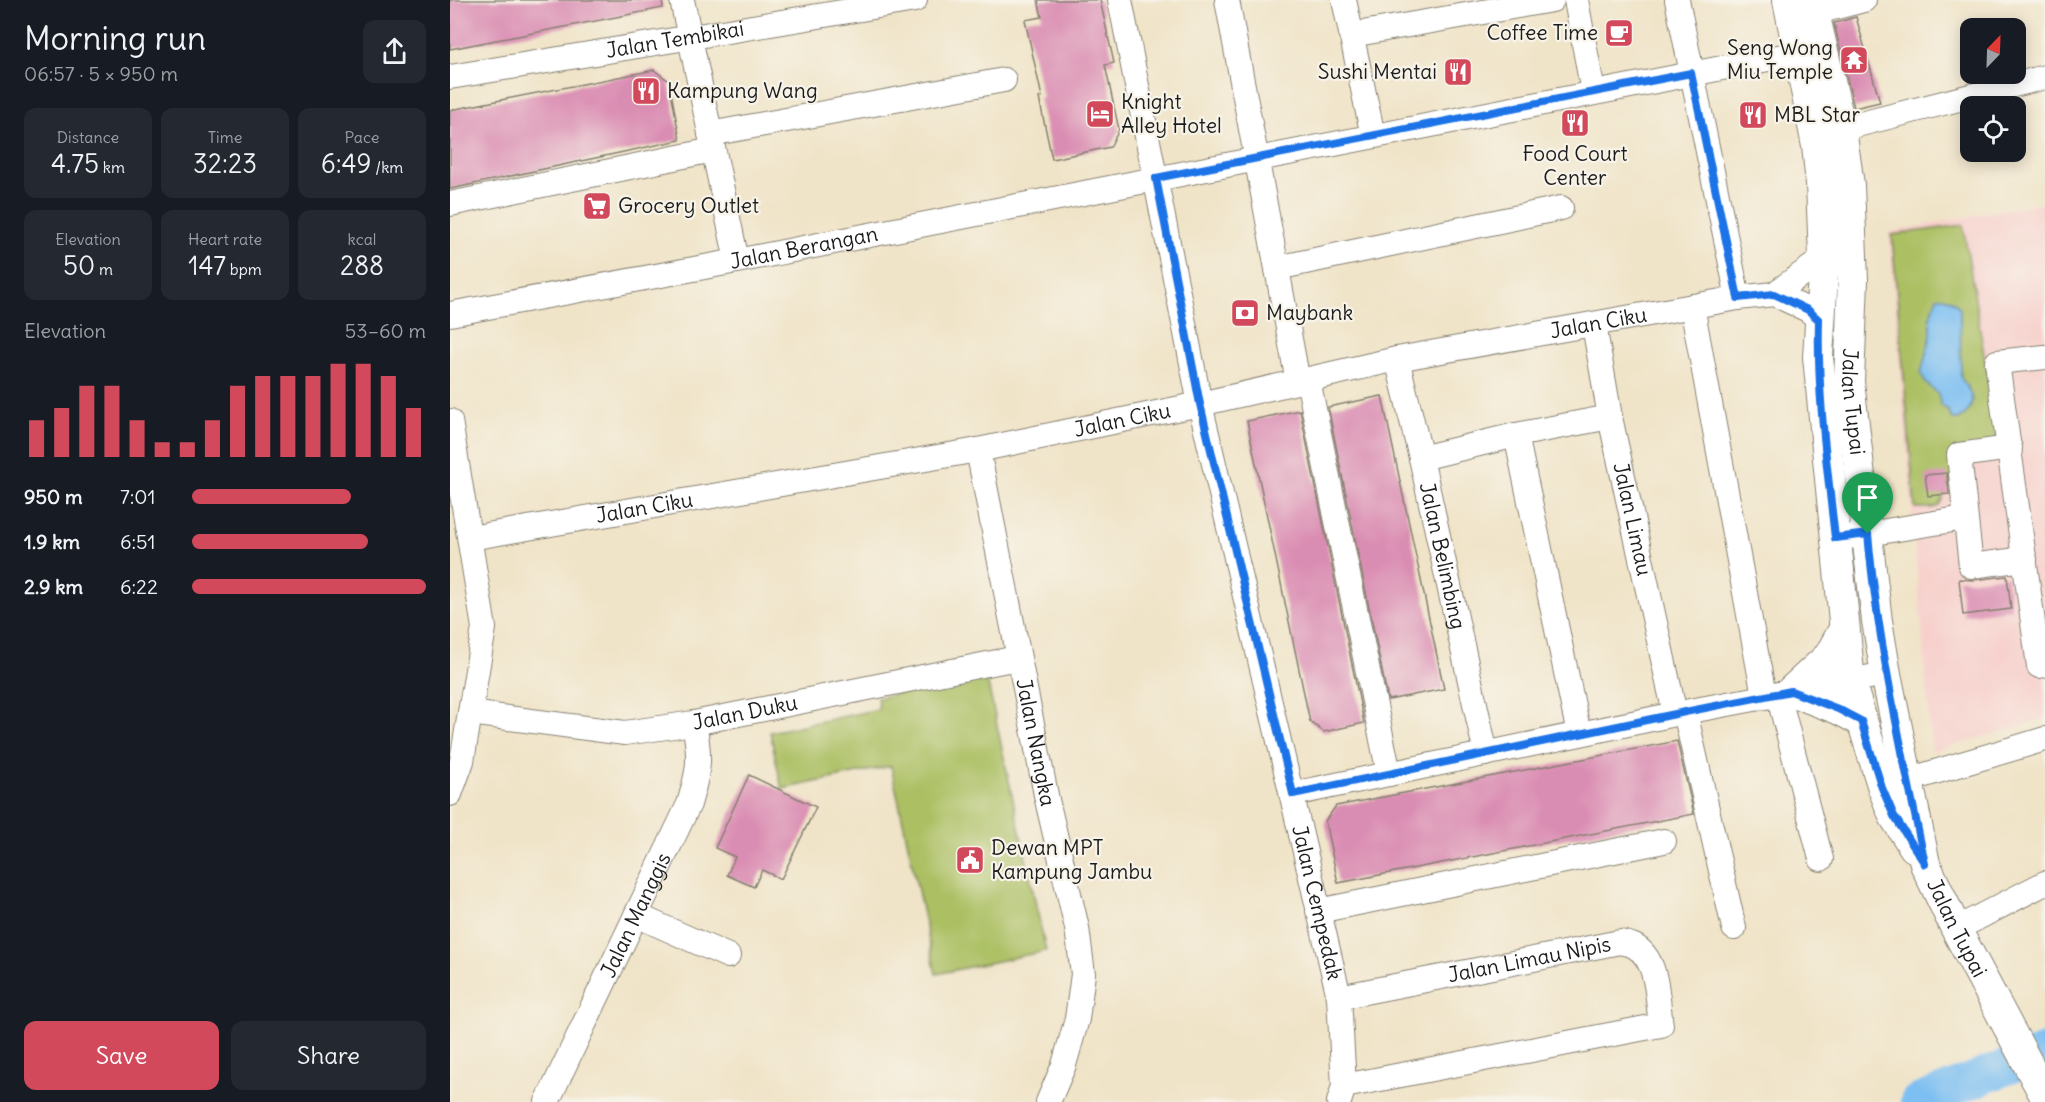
<!DOCTYPE html>
<meta charset="utf-8">
<style>
:root{--surface:#171b24;--page:#242831;--text:#f1f3f6;--muted:#9ea1a6;--accent:#d1495b}
body{margin:0;font-family:Delius,sans-serif;background:var(--page);color:var(--text);height:100vh;display:flex;flex-direction:column;font-size:22px;white-space:nowrap}
*{box-sizing:border-box;margin:0}
p{font-size:20px;color:var(--muted)}
.icon{flex:none;width:33px;height:33px;fill:none;stroke:currentColor;stroke-width:2;stroke-linecap:round;stroke-linejoin:round}
.map{position:relative;flex:1;overflow:hidden}
.panel{display:flex;flex-direction:column;background:var(--surface);width:450px}
.panel>*{flex:none}
.needle{width:39px;rotate:23deg}
.tools{position:absolute;left:1510px;top:18px;display:grid;gap:12px}
.tools a{display:grid;place-items:center;width:66px;height:66px;border-radius:12px;background:var(--surface);box-shadow:0 3px 15px #0003;font-size:30px}
.pin{position:absolute;display:grid;place-items:center;width:51px;height:51px;color:#fff;margin:-62px -26px;border-radius:50% 50% 50% 0;rotate:-45deg;box-shadow:0 0 6px #0007}
.pin .icon{rotate:45deg}
.round{display:grid;place-items:center;flex:none;width:63px;height:63px;border-radius:12px;background:var(--page)}
.summary{display:flex;align-items:center;justify-content:space-between;height:102px;padding:0 24px}
h1{font-size:33px;font-weight:600;line-height:45px}
.metrics{display:grid;grid-template-columns:repeat(3,1fr);gap:9px;height:102px;padding:6px 24px}
.metrics div{display:grid;align-content:center;border-radius:12px;background:var(--page);text-align:center}
.metrics b{font-size:26px;font-weight:600}
.metrics small{font-size:16px;font-weight:400}
.metrics p{font-size:16px}
.chart{height:168px;padding:12px 24px}
.chart p{display:flex;justify-content:space-between}
.chart svg{width:100%;height:108px;margin-top:6px;stroke:var(--accent);stroke-width:6}
.cta{display:flex;gap:12px;margin-top:auto;padding:12px 24px}
.cta a{flex:1;height:69px;border-radius:12px;background:var(--accent);color:#fff;font-size:24px;font-weight:600;line-height:69px;text-align:center}
.cta a+a{background:var(--page);color:var(--text)}
ul{padding:0 24px;list-style:none;font-size:20px}
li{display:grid;grid-template-columns:96px 72px 1fr;align-items:center;height:45px}
li i{height:15px;border-radius:8px;background:var(--accent)}
main{display:flex;flex:1;min-height:0}
.map>svg:first-child{display:block}
.built{fill:#f7d0cc}
.green{fill:#acc064;stroke:#646e40;stroke-width:1.5}
.water{fill:#7dbff2;stroke:#4c6e87;stroke-width:1.5}
.lines{fill:none;stroke-linecap:round;stroke-linejoin:round}
.river{stroke:#7dbff2;stroke-width:36}
.building{fill:#da8db2}
.minor-casing{stroke:#868072;stroke-width:26}
.major-casing{stroke:#868072;stroke-width:32}
.minor{stroke:#fff;stroke-width:24}
.major{stroke:#fff;stroke-width:30}
.route-casing{stroke:#fff;stroke-width:12}
.route{stroke:#1a73e8;stroke-width:8}
.labels{text-anchor:middle;stroke-width:4.5;stroke-linejoin:round;paint-order:stroke}
.poi-label{font-size:21px;fill:#1c1c1c;stroke:#f7f3e8;text-anchor:start}
.street-label{font-size:21px;fill:#1c1c1c;stroke:#f7f3e8}
</style>
<main>
<section class="panel">
<div class="summary"><div><h1>Morning run</h1><p>06:57 · 5 × 950 m</p></div><a class="round"><svg class="icon" aria-label="share" viewBox="0 0 24 24"><path d="M12 15V3M7 8l5-5 5 5M5 13v7h14v-7"/></svg></a></div>
<div class="metrics">
<div><p>Distance</p><b>4.75<small> km</small></b></div>
<div><p>Time</p><b>32:23</b></div>
<div><p>Pace</p><b>6:49<small> /km</small></b></div>
</div>
<div class="metrics">
<div><p>Elevation</p><b>50<small> m</small></b></div>
<div><p>Heart rate</p><b>147<small> bpm</small></b></div>
<div><p>kcal</p><b>288</b></div>
</div>
<div class="chart"><p><span>Elevation</span>53–60 m</p>
<svg viewBox="0 0 160 44" preserveAspectRatio="none"><path d="M5 44V29M15 44V24M25 44V15M35 44V15M45 44V29M55 44V38M65 44V38M75 44V29M85 44V15M95 44V11M105 44V11M115 44V11M125 44V6M135 44V6M145 44V11M155 44V24"/></svg>
</div>
<ul>
<li><b>950 m</b>7:01<i style="width:68%"></i></li>
<li><b>1.9 km</b>6:51<i style="width:75%"></i></li>
<li><b>2.9 km</b>6:22<i style="width:100%"></i></li>
</ul>
<div class="cta"><a>Save</a><a>Share</a></div>
</section>
<div class="map">
<svg width="1595" height="1102" viewBox="0 0 1595 1102">
<rect width="100%" height="100%" fill="#f7f3e8"/>
<filter id="ink" filterUnits="userSpaceOnUse"><feTurbulence type="fractalNoise" baseFrequency=".0167" numOctaves="2"/><feDisplacementMap in="SourceGraphic" scale="12" xChannelSelector="R" yChannelSelector="G"/><feConvolveMatrix kernelMatrix="1 2 1 2 8 2 1 2 1" color-interpolation-filters="sRGB"/></filter>
<filter id="wash" filterUnits="userSpaceOnUse"><feTurbulence type="fractalNoise" baseFrequency=".008" numOctaves="4" result="noise"/><feDisplacementMap in="SourceGraphic" scale="24" xChannelSelector="R" yChannelSelector="G"/><feGaussianBlur stdDeviation="1.35" result="paint"/><feColorMatrix in="noise" values="0 0 0 0 0 0 0 0 0 0 0 0 0 0 0 0 0 1.4 0 .05"/><feComposite in="paint" operator="in"/></filter>
<g filter="url(#wash)">
<rect width="100%" height="100%" fill="#f0e4c8"/>
<polygon class="built" points="1595,202 1595,718 1482,752 1439,232"/>
<g class="green">
<polygon points="1513,225 1547,434 1544,443 1503,476 1489,506 1482,508 1465,508 1442,235"/>
<polygon points="536,675 596,951 486,974 441,766 332,789 320,732 429,709 427,698"/>
</g>
<path class="water" d="M1487,297C1498,296 1504,300 1510,309L1511,378C1524,395 1528,407 1508,420L1501,418L1499,411L1491,405L1488,394L1475,382L1471,373L1481,335L1480,317Z"/>
<g class="lines">
<polyline class="river" points="1468,1102 1595,1052"/>
</g>
<g id="blocks">
<g class="building">
<polygon points="0,0 212,0 213,8 0,49"/>
<polygon points="588,0 650,0 664,63 655,65 669,130 660,147 602,159 589,98 592,97 575,20 592,17"/>
<polygon points="1406,17 1430,102 1404,108 1384,23"/>
<polygon points="204,70 219,81 230,140 0,189 0,110"/>
<polygon points="932,396 994,689 938,700 878,407"/>
<polygon points="850,410 914,723 874,732 860,722 797,421"/>
<polygon points="1497,473 1499,494 1478,496 1475,475"/>
<polygon points="1557,576 1561,609 1513,615 1509,579 1523,580"/>
<polygon points="1227,741 1244,814 888,883 875,821 886,806"/>
<polygon points="299,775 366,807 331,879 312,870 304,887 277,875 285,857 265,848"/>
</g>
</g>
</g>
<g filter="url(#ink)">
<use href="#blocks" fill-opacity="0" stroke="#868072" stroke-width="1.5"/>
<g class="lines">
<g class="minor-casing">
<g id="minor">
<polyline points="232,0 287,261"/>
<path id="s1" d="M670,0L750,404L889,997L894,1086L889,1102"/>
<polyline points="777,0 848,382"/>
<polyline points="894,0 923,136"/>
<polyline points="1126,0 1143,92"/>
<polyline points="1227,0 1288,298"/>
<polyline points="1364,13 1414,0"/>
<polyline points="901,35 1102,0"/>
<path id="s2" d="M0,77L465,0"/>
<polyline points="1391,129 1595,77"/>
<polyline points="260,134 554,80"/>
<polyline points="0,204 263,150"/>
<polyline points="827,268 1111,208"/>
<polyline points="1324,294 1374,258"/>
<polyline points="1242,306 1314,696"/>
<path id="s3" d="M0,314L287,261L1364,50"/>
<path id="s4" d="M1144,325L1160,417L1225,714"/>
<polyline points="1595,357 1547,362 1589,666 1595,665"/>
<path id="s5" d="M947,359L971,458L1036,754"/>
<polyline points="858,380 939,774"/>
<polyline points="0,421 34,628 12,761 0,794"/>
<polyline points="1066,435 1129,734"/>
<polyline points="1560,448 1509,455 1521,566 1575,559"/>
<path id="s6" d="M528,450L597,800L627,928L633,974L627,1019L614,1065L598,1102"/>
<polyline points="971,458 1066,435 1160,417"/>
<polyline points="1399,537 1515,518"/>
<path id="s7" d="M20,538L528,450L750,404L947,359L1288,298L1324,294L1358,310L1369,319"/>
<polyline points="1328,694 1371,859"/>
<polyline points="1235,712 1284,928"/>
<path id="s8" d="M20,713L175,733L244,723L567,658"/>
<polyline points="1458,780 1595,739"/>
<polyline points="843,794 1235,712 1436,674"/>
<polyline points="868,911 1214,841"/>
<polyline points="186,915 278,956"/>
<polyline points="1506,929 1595,883"/>
<path id="s9" d="M889,997L1170,942C1174,943 1180,944 1184,946C1209,959 1207,1000 1211,1025L894,1086"/>
<path id="s10" d="M97,1102L239,804C249,770 251,759 244,723"/>
</g>
</g>
<g class="major-casing">
<g id="major">
<polyline points="1338,0 1367,146 1371,184 1374,258 1368,357 1400,682 1433,788 1444,816 1464,847"/>
<path id="s11" d="M1361,0L1391,129L1399,185L1403,280L1399,382L1427,621L1436,674L1475,864L1506,929L1595,1096"/>
<polyline points="1394,629 1379,656 1341,691 1388,709 1411,721"/>
</g>
</g>
<use href="#minor" class="minor"/>
<use href="#major" class="major"/>
</g>
</g>
<g class="lines" filter="url(#ink)">
<g class="route-casing">
<path id="route" d="M1241,73L1288,298L1324,294L1358,310L1369,320C1367,393 1377,466 1385,538L1418,534C1428,646 1453,755 1475,864L1444,816L1432,788L1411,721L1388,709L1341,691L1235,712L843,794L750,404L706,178Z"/>
</g>
<use href="#route" class="route"/>
</g>
<defs>
<g id="cafe-square" transform="scale(1.5)"><rect x="-9" y="-9" width="18" height="18" rx="4" fill="#d1495b" stroke="#f7f3e8"/><path d="M-5.5-4.5H6V0H3Q3 3.5 0 3.5H-2.5Q-5.5 3.5-5.5 0ZM3-3.2v2h1.7v-2ZM-6 4.5H4V6H-6Z" fill="#fff"/></g>
<g id="temple-square" transform="scale(1.5)"><rect x="-9" y="-9" width="18" height="18" rx="4" fill="#d1495b" stroke="#f7f3e8"/><path d="M0-6L5-2H3V0L6.5 2.5H4V6H1.5V3h-3V6H-4V2.5H-6.5L-3 0V-2H-5Z" fill="#fff"/></g>
<g id="restaurant-square" transform="scale(1.5)"><rect x="-9" y="-9" width="18" height="18" rx="4" fill="#d1495b" stroke="#f7f3e8"/><path d="M-5-6h1v4h1v-4h1v4h1v-4h1v5L-1.5 .5V6h-2V.5L-5-1ZM5-6V6H3V1.5H1.5Q1.5-4 5-6Z" fill="#fff"/></g>
<g id="hotel-square" transform="scale(1.5)"><rect x="-9" y="-9" width="18" height="18" rx="4" fill="#d1495b" stroke="#f7f3e8"/><path d="M-6-4.5h1.5V1H6V5H4.5V3h-9V5H-6ZM-4 0a1.8 1.8 0 1 1 3.6 0ZM.5 0V-2.5h3Q6-2.5 6 0Z" fill="#fff"/></g>
<g id="supermarket-square" transform="scale(1.5)"><rect x="-9" y="-9" width="18" height="18" rx="4" fill="#d1495b" stroke="#f7f3e8"/><path d="M-6-5.5h2.5l.6 2H6L4.5 2H-2.5L-4.4-4H-6ZM-1.5 3.2a1.3 1.3 0 1 0 .1 0ZM3 3.2a1.3 1.3 0 1 0 .1 0Z" fill="#fff"/></g>
<g id="bank-square" transform="scale(1.5)"><rect x="-9" y="-9" width="18" height="18" rx="4" fill="#d1495b" stroke="#f7f3e8"/><path d="M-6-4H6V4H-6ZM0-2.3a2.3 2.3 0 1 0 0 4.6a2.3 2.3 0 1 0 0-4.6Z" fill="#fff"/></g>
<g id="civic-square" transform="scale(1.5)"><rect x="-9" y="-9" width="18" height="18" rx="4" fill="#d1495b" stroke="#f7f3e8"/><path d="M-.6-6.5H3V-4.5H.6V-3L4-1V1h2V6H-6V1h2V-1L-.6-3ZM-1.2 2.5V6h2.4V2.5Z" fill="#fff"/></g>
</defs>
<g fill-rule="evenodd">
<use href="#cafe-square" x="1169" y="33"/>
<use href="#temple-square" x="1404" y="60"/>
<use href="#restaurant-square" x="1008" y="72"/>
<use href="#restaurant-square" x="196" y="91"/>
<use href="#hotel-square" x="650" y="114"/>
<use href="#restaurant-square" x="1303" y="115"/>
<use href="#restaurant-square" x="1125" y="123"/>
<use href="#supermarket-square" x="147" y="206"/>
<use href="#bank-square" x="795" y="313"/>
<use href="#civic-square" x="520" y="860"/>
</g>
<g class="labels">
<g class="poi-label">
<text x="1148" y="40" text-anchor="end">Coffee Time</text>
<text x="1383" y="55" text-anchor="end">Seng Wong<tspan x="1383" dy="24">Miu Temple</tspan></text>
<text x="987" y="79" text-anchor="end">Sushi Mentai</text>
<text x="217" y="98">Kampung Wang</text>
<text x="671" y="109">Knight<tspan x="671" dy="24">Alley Hotel</tspan></text>
<text x="1324" y="122">MBL Star</text>
<text x="1125" y="161" text-anchor="middle">Food Court<tspan x="1125" dy="24">Center</tspan></text>
<text x="168" y="213">Grocery Outlet</text>
<text x="816" y="320">Maybank</text>
<text x="541" y="855">Dewan MPT<tspan x="541" dy="24">Kampung Jambu</tspan></text>
</g>
<g class="street-label">
<text dy="7" stroke="none"><textPath href="#s2" startOffset="228">Jalan Tembikai</textPath></text>
<text dy="7" stroke="none"><textPath href="#s3" startOffset="360">Jalan Berangan</textPath></text>
<text dy="7" stroke="none"><textPath href="#s7" startOffset="1149">Jalan Ciku</textPath></text>
<text dy="7" stroke="none"><textPath href="#s11" startOffset="406">Jalan Tupai</textPath></text>
<text dy="7" stroke="none"><textPath href="#s7" startOffset="663">Jalan Ciku</textPath></text>
<text dy="7" stroke="none"><textPath href="#s7" startOffset="177">Jalan Ciku</textPath></text>
<text dy="7" stroke="none"><textPath href="#s4" startOffset="198">Jalan Limau</textPath></text>
<text dy="7" stroke="none"><textPath href="#s5" startOffset="202">Jalan Belimbing</textPath></text>
<text dy="7" stroke="none"><textPath href="#s8" startOffset="278">Jalan Duku</textPath></text>
<text dy="7" stroke="none"><textPath href="#s6" startOffset="298">Jalan Nangka</textPath></text>
<text dy="7" stroke="none"><textPath href="#s1" startOffset="924">Jalan Cempedak</textPath></text>
<text dy="7" stroke="none"><textPath href="#s10" startOffset="207">Jalan Manggis</textPath></text>
<text dy="7" stroke="none"><textPath href="#s11" startOffset="946">Jalan Tupai</textPath></text>
<text dy="7" stroke="none"><textPath href="#s9" startOffset="194">Jalan Limau Nipis</textPath></text>
</g>
</g>
</svg>
<div class="tools">
<a><svg class="needle" viewBox="-14 -14 28 28"><path d="M0-13l5 13h-10z" fill="#e53935"/><path d="M0 13l5-13h-10z" fill="#9ea1a6"/></svg></a>
<a><svg class="icon" aria-label="locate" viewBox="0 0 24 24"><circle cx="12" cy="12" r="6"/><path d="M12 2v4M12 18v4M2 12h4M18 12h4"/></svg></a>
</div>
<div class="pin" style="left:1418px;top:534px;background:#1e9e55"><svg class="icon" aria-label="arrive" viewBox="0 0 24 24"><path d="M6 21V4h12l-3 4 3 4H6"/></svg></div>
</div>
</main>
